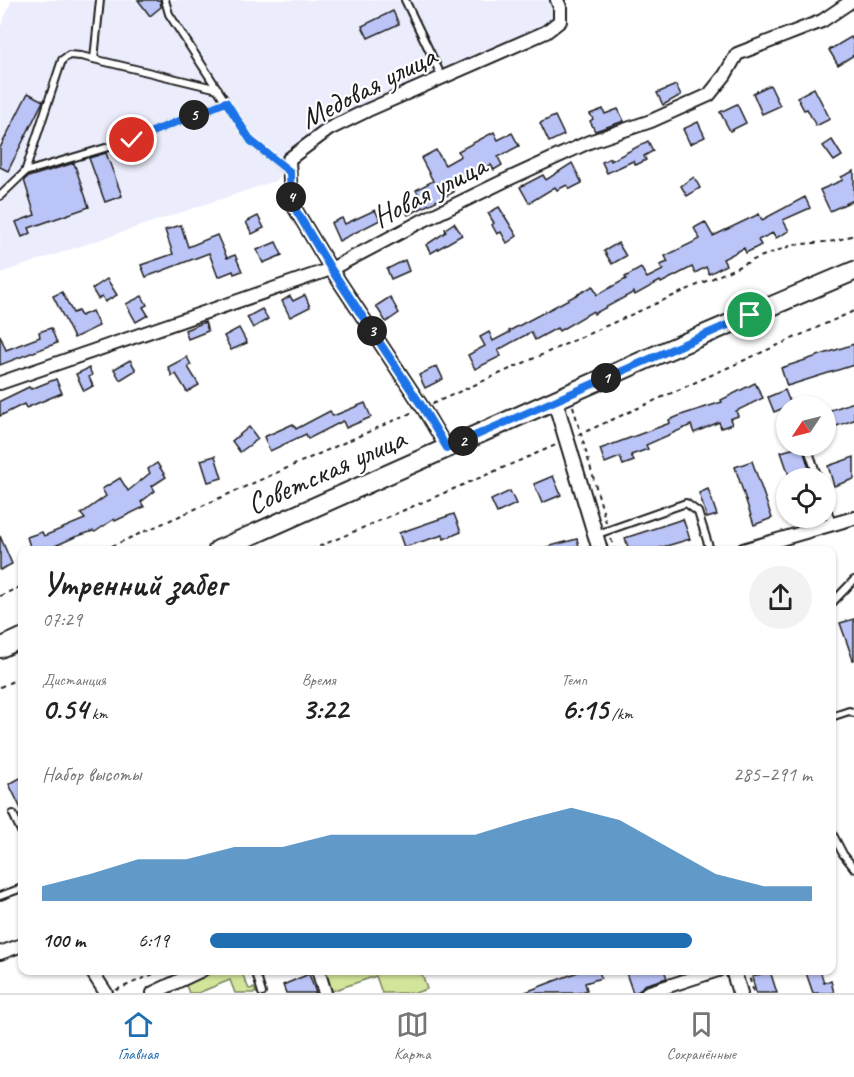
<!DOCTYPE html>
<html lang="ru">
<meta charset="utf-8">
<style>
:root{--surface:#fff;--page:#f2f2f2;--text:#222;--muted:#767676;--line:#e0e0e0;--accent:#1f6fb2}
body{margin:0;font-family:Caveat,sans-serif;background:var(--page);color:var(--text);height:100vh;display:flex;flex-direction:column;font-size:22px;white-space:nowrap}
*{box-sizing:border-box;margin:0}
p{font-size:20px;color:var(--muted)}
.icon{flex:none;width:33px;height:33px;fill:none;stroke:currentColor;stroke-width:2;stroke-linecap:round;stroke-linejoin:round}
.map{position:relative;flex:1;overflow:hidden}
.details{position:absolute;left:18px;top:546px;width:818px;height:429px;display:flex;flex-direction:column;background:var(--surface);border-radius:12px;box-shadow:0 2px 4px #0004}
.details>*{flex:none}
.needle{width:39px;rotate:235deg}
.fabs{position:absolute;left:776px;top:396px;display:grid;gap:12px}
.fabs a{display:grid;place-items:center;width:60px;height:60px;border-radius:50%;background:var(--surface);box-shadow:0 2px 4px #0004;font-size:30px}
.pin{position:absolute;display:grid;place-items:center;width:51px;height:51px;color:#fff;margin:-26px;border:3px solid #fff;border-radius:50%;box-shadow:0 2px 6px #0007}
.km{position:absolute;width:30px;height:30px;margin:-15px;border-radius:50%;background:#222;color:#fff;font-size:16px;line-height:30px;text-align:center}
.round{display:grid;place-items:center;flex:none;width:63px;height:63px;border-radius:32px;background:var(--page)}
.summary{display:flex;align-items:center;justify-content:space-between;height:102px;padding:0 24px}
h1{font-size:33px;font-weight:700;line-height:45px}
.metrics{display:grid;grid-template-columns:repeat(3,1fr);gap:9px;height:102px;padding:6px 24px}
.metrics div{display:grid;align-content:center}
.metrics b{font-size:30px;font-weight:700}
.metrics small{font-size:16px;font-weight:400}
.metrics p{font-size:16px}
.chart{height:168px;padding:12px 24px}
.chart p{display:flex;justify-content:space-between}
.chart svg{width:100%;height:108px;margin-top:6px;fill:var(--accent);opacity:.7}
ul{padding:0 24px;list-style:none;font-size:20px}
li{display:grid;grid-template-columns:96px 72px 1fr;align-items:center;height:45px}
li i{height:15px;border-radius:8px;background:var(--accent)}
.tabs{display:flex;justify-content:space-around;align-items:center;height:84px;border-top:2px solid var(--line);background:var(--surface);font-size:16px;color:var(--muted)}
.tabs a{display:grid;justify-items:center;gap:3px}
.tabs .current{color:var(--accent)}
.map>svg:first-child{display:block}
.built{fill:#ebedfc}
.green{fill:#d2e59a;stroke:#77805b;stroke-width:1.5}
.building{fill:#bbc4f6;stroke:#1c1c1c;stroke-width:1.5}
.lines{fill:none;stroke-linecap:round;stroke-linejoin:round}
.service-casing{stroke:#1c1c1c;stroke-width:10}
.minor-casing{stroke:#1c1c1c;stroke-width:16}
.tertiary-casing{stroke:#1c1c1c;stroke-width:18}
.primary-casing{stroke:#1c1c1c;stroke-width:22}
.path{stroke:#1c1c1c;stroke-width:2;stroke-dasharray:4.5 4.5;stroke-linecap:butt}
.service{stroke:#fff;stroke-width:6}
.minor{stroke:#fff;stroke-width:12}
.tertiary{stroke:#fff;stroke-width:14}
.primary{stroke:#fff;stroke-width:18}
.route-casing{stroke:#fff;stroke-width:12}
.route{stroke:#1a73e8;stroke-width:8}
.labels{text-anchor:middle;stroke-width:4.5;stroke-linejoin:round;paint-order:stroke}
.street-label{font-size:30px;fill:#1c1c1c;stroke:#fff}
</style>
<div class="map">
<svg width="854" height="993" viewBox="0 0 854 993">
<rect width="100%" height="100%" fill="#fff"/>
<filter id="ink" filterUnits="userSpaceOnUse"><feTurbulence type="fractalNoise" baseFrequency=".0167" numOctaves="2"/><feDisplacementMap in="SourceGraphic" scale="12" xChannelSelector="R" yChannelSelector="G"/><feConvolveMatrix kernelMatrix="1 2 1 2 8 2 1 2 1" color-interpolation-filters="sRGB"/></filter>
<g filter="url(#ink)">
<polygon class="built" points="12,0 550,0 554,9 551,26 284,157 278,180 0,273 0,28"/>
<g class="green">
<polygon points="218,971 241,971 249,989 254,988 256,993 235,993 230,980 198,993 189,993 185,983"/>
<polygon points="326,971 421,971 427,989 415,993 382,993 376,976 332,991"/>
</g>
<g class="building">
<polygon points="138,0 160,0 161,7 150,16"/>
<polygon points="393,11 399,24 368,38 362,26"/>
<polygon points="851,37 854,42 854,55 838,65 829,50"/>
<polygon points="676,85 681,95 663,105 657,93"/>
<polygon points="770,85 780,106 762,114 753,93"/>
<polygon points="814,88 830,119 816,126 807,109 804,110 797,97"/>
<polygon points="28,93 43,101 8,171 0,167 0,148"/>
<polygon points="737,104 746,123 730,131 720,112"/>
<polygon points="603,109 605,114 618,109 624,121 595,131 590,121 593,119 590,114"/>
<polygon points="555,116 564,135 549,142 540,123"/>
<polygon points="698,122 705,137 690,144 683,129"/>
<polygon points="494,132 498,140 512,133 519,146 498,157 502,165 494,170 491,165 451,186 454,192 408,215 403,207 420,197 416,190 433,181 421,158 436,150 445,165 461,156 458,151"/>
<polygon points="832,140 842,156 834,161 823,146"/>
<polygon points="648,141 653,151 644,156 646,160 636,165 633,161 607,173 602,162 610,158 611,161"/>
<polygon points="106,153 122,196 105,202 89,158"/>
<polygon points="74,163 89,207 29,228 31,233 22,237 16,222 35,215 24,180 28,177"/>
<polygon points="572,163 582,183 570,189 567,185 557,190 555,187 529,203 520,187 543,175 546,180"/>
<polygon points="854,171 854,200 830,211 820,190 843,180 841,177"/>
<polygon points="694,177 700,188 687,196 681,186"/>
<polygon points="805,197 810,208 783,220 789,231 776,238 773,233 758,240 761,245 746,253 744,248 723,259 726,265 709,274 706,267 695,273 692,267 661,283 660,281 635,295 634,292 594,314 593,311 559,331 557,328 535,340 531,332 498,350 501,356 475,369 468,355 485,346 480,337 489,332 493,341 510,332 509,331 593,286 597,295 626,279 625,277 641,268 647,278 663,270 660,265 668,262 665,256 700,239 694,228 705,222 713,236 759,214 762,220"/>
<polygon points="499,207 517,236 507,243 501,232 497,234 492,225 494,223 488,213"/>
<polygon points="375,210 380,220 339,241 331,223 342,218 345,224"/>
<polygon points="258,216 264,228 252,234 246,222"/>
<polygon points="454,223 462,235 431,253 426,245 446,232 445,229"/>
<polygon points="181,225 188,247 217,235 227,258 235,255 242,271 234,274 233,271 218,277 209,253 146,277 141,265 173,254 165,230"/>
<polygon points="276,242 282,255 263,263 257,250"/>
<polygon points="618,243 626,256 612,264 604,251"/>
<polygon points="405,260 409,271 391,279 387,269"/>
<polygon points="107,279 117,295 105,302 102,296 98,299 92,289"/>
<polygon points="62,292 73,313 78,311 81,316 92,311 99,326 74,338 53,296"/>
<polygon points="305,295 310,307 290,317 282,301 290,296 293,301"/>
<polygon points="142,296 147,305 143,307 148,315 136,322 126,304"/>
<polygon points="390,297 399,313 386,322 376,306"/>
<polygon points="262,309 268,319 253,328 247,317"/>
<polygon points="205,322 208,331 188,339 185,330"/>
<polygon points="51,328 57,343 0,365 0,335 6,350 40,337 39,332"/>
<polygon points="239,328 247,343 231,350 224,336"/>
<polygon points="854,344 854,365 787,386 781,368"/>
<polygon points="187,357 191,365 188,367 199,385 187,392 176,374 172,376 168,367"/>
<polygon points="130,360 136,370 120,380 114,369"/>
<polygon points="437,366 443,379 425,388 419,375"/>
<polygon points="89,368 92,375 89,377 93,386 84,391 76,374"/>
<polygon points="56,379 62,393 26,408 24,404 0,416 0,401 29,387 31,389"/>
<polygon points="755,383 763,398 736,411 738,416 730,419 732,424 721,428 719,422 694,433 691,425 646,445 648,449 631,455 634,461 623,465 620,457 605,463 600,449 670,423 669,420 684,414 722,402 721,400"/>
<polygon points="785,390 791,405 774,412 768,397"/>
<polygon points="854,402 854,420 825,430 825,412"/>
<polygon points="365,403 371,417 346,428 343,421 308,439 306,434 270,451 264,437 293,424 296,429 330,411 333,416"/>
<polygon points="249,427 258,439 240,452 232,441"/>
<polygon points="802,446 812,478 790,478 781,452"/>
<polygon points="215,456 222,478 208,482 201,460"/>
<polygon points="854,457 854,479 834,486 828,466"/>
<polygon points="752,461 772,518 754,525 735,467"/>
<polygon points="157,463 166,477 152,486 155,491 141,502 144,507 115,521 114,519 95,532 93,531 75,537 46,550 31,550 27,537 42,532 44,536 85,519 81,514 106,496 102,489 120,478 128,491 150,473 148,469"/>
<polygon points="553,476 561,495 542,503 534,484"/>
<polygon points="708,489 717,515 707,518 699,493"/>
<polygon points="510,491 516,504 497,513 491,500"/>
<polygon points="454,514 461,532 444,539 443,535 404,547 399,533"/>
<polygon points="683,519 690,539 653,550 629,550 625,538"/>
<polygon points="0,536 12,564 0,570"/>
<polygon points="577,539 580,550 543,550 543,548"/>
<polygon points="854,619 854,660 853,660 840,623"/>
<polygon points="22,777 22,811 9,784"/>
<polygon points="583,970 599,970 601,978 585,983 587,990 578,993 523,993"/>
<polygon points="625,970 664,970 667,978 644,985 639,991 633,993"/>
<polygon points="805,970 820,970 824,983 831,981 834,993 813,993"/>
<polygon points="770,971 777,993 756,993 752,977"/>
<polygon points="309,974 316,993 286,993 283,985"/>
</g>
<g class="lines">
<g class="service-casing">
<g id="service">
<polyline points="165,0 169,14 251,141 289,172"/>
<polyline points="405,0 442,77"/>
<polyline points="94,59 100,0"/>
<polyline points="25,172 62,60 69,55 81,56 218,89"/>
<polyline points="0,196 25,172 132,140 226,102"/>
<polyline points="807,446 818,478"/>
<polyline points="825,502 832,524"/>
<polyline points="595,535 686,503 698,512 710,550"/>
<polyline points="831,604 854,580"/>
<polyline points="831,717 849,711 854,713"/>
<polyline points="13,814 22,833"/>
<polyline points="831,831 843,854 854,868"/>
<polyline points="0,896 22,888"/>
<polyline points="255,970 262,993"/>
</g>
</g>
<g class="minor-casing">
<g id="minor">
<polyline points="0,383 331,269 420,222 504,181 589,142 651,121 709,95 725,75 737,54 822,21 853,0"/>
<polyline points="447,448 423,408 331,269 291,202 289,159 329,129 368,110 546,32 560,21 560,7 557,0"/>
<polyline points="743,550 854,518"/>
<polyline points="0,953 22,945"/>
<polyline points="91,970 106,993"/>
<polyline points="318,970 325,993"/>
<polyline points="153,993 202,970"/>
<polyline points="647,993 718,970"/>
</g>
</g>
<g class="tertiary-casing">
<g id="tertiary">
<polyline points="555,401 600,550"/>
<polyline points="733,970 740,993"/>
</g>
</g>
<g class="primary-casing">
<g id="primary">
<polyline points="218,550 647,359 854,271"/>
<polyline points="0,648 22,638"/>
</g>
</g>
<g class="path">
<polyline points="432,404 760,257 793,245 835,241 854,235"/>
<polyline points="573,406 606,522"/>
<polyline points="578,435 854,311"/>
<polyline points="611,539 615,550"/>
<polyline points="103,550 413,412"/>
<polyline points="311,550 556,445"/>
<polyline points="0,596 22,586"/>
<polyline points="0,687 22,677"/>
<polyline points="747,970 754,993"/>
<polyline points="116,990 163,970"/>
</g>
<use href="#service" class="service"/>
<use href="#minor" class="minor"/>
<use href="#tertiary" class="tertiary"/>
<use href="#primary" class="primary"/>
</g>
</g>
<g class="lines" filter="url(#ink)">
<g class="route-casing">
<polyline id="route" points="132,140 226,102 251,141 290,172 291,202 331,269 423,408 447,448 750,315"/>
</g>
<use href="#route" class="route"/>
</g>
<g class="labels">
<g class="street-label">
<text transform="translate(368 87) rotate(-27)" y="10">Медовая улица</text>
<text transform="translate(429 191) rotate(-27)" y="10">Новая улица</text>
<text transform="translate(326 471) rotate(-24)" y="10">Советская улица</text>
</g>
</g>
</svg>
<div class="fabs">
<a><svg class="needle" viewBox="-14 -14 28 28"><path d="M0-13l5 13h-10z" fill="#e53935"/><path d="M0 13l5-13h-10z" fill="#767676"/></svg></a>
<a><svg class="icon" aria-label="locate" viewBox="0 0 24 24"><circle cx="12" cy="12" r="6"/><path d="M12 2v4M12 18v4M2 12h4M18 12h4"/></svg></a>
</div>
<div class="pin" style="left:750px;top:315px;background:#1e9e55"><svg class="icon" aria-label="arrive" viewBox="0 0 24 24"><path d="M6 21V4h12l-3 4 3 4H6"/></svg></div>
<div class="pin" style="left:132px;top:140px;background:#d93025"><svg class="icon" aria-label="check" viewBox="0 0 24 24"><path d="M5 12l5 5 9-10"/></svg></div>
<b class="km" style="left:606px;top:378px">1</b>
<b class="km" style="left:463px;top:441px">2</b>
<b class="km" style="left:372px;top:331px">3</b>
<b class="km" style="left:291px;top:197px">4</b>
<b class="km" style="left:194px;top:115px">5</b>
<section class="details">
<div class="summary"><div><h1>Утренний забег</h1><p>07:29</p></div><a class="round"><svg class="icon" aria-label="share" viewBox="0 0 24 24"><path d="M12 15V3M7 8l5-5 5 5M5 13v7h14v-7"/></svg></a></div>
<div class="metrics">
<div><p>Дистанция</p><b>0.54<small> km</small></b></div>
<div><p>Время</p><b>3:22</b></div>
<div><p>Темп</p><b>6:15<small> /km</small></b></div>
</div>
<div class="chart"><p><span>Набор высоты</span>285–291 m</p>
<svg viewBox="0 0 160 44" preserveAspectRatio="none"><path d="M0 44V38L10 33L20 27L30 27L40 22L50 22L60 17L70 17L80 17L90 17L100 11L110 6L120 11L130 22L140 33L150 38L160 38V44z"/></svg>
</div>
<ul>
<li><b>100 m</b>6:19<i style="width:80%"></i></li>
</ul>
</section>
</div>
<nav class="tabs">
<a class="current"><svg class="icon" aria-label="home" viewBox="0 0 24 24"><path d="M3 11l9-7 9 7M6 9v11h12V9"/></svg>Главная</a>
<a><svg class="icon" aria-label="map" viewBox="0 0 24 24"><path d="M3 6l6-2 6 2 6-2v14l-6 2-6-2-6 2zM9 4v14M15 6v14"/></svg>Карта</a>
<a><svg class="icon" aria-label="saved" viewBox="0 0 24 24"><path d="M7 4h10v16l-5-4-5 4z"/></svg>Сохранённые</a>
</nav>
